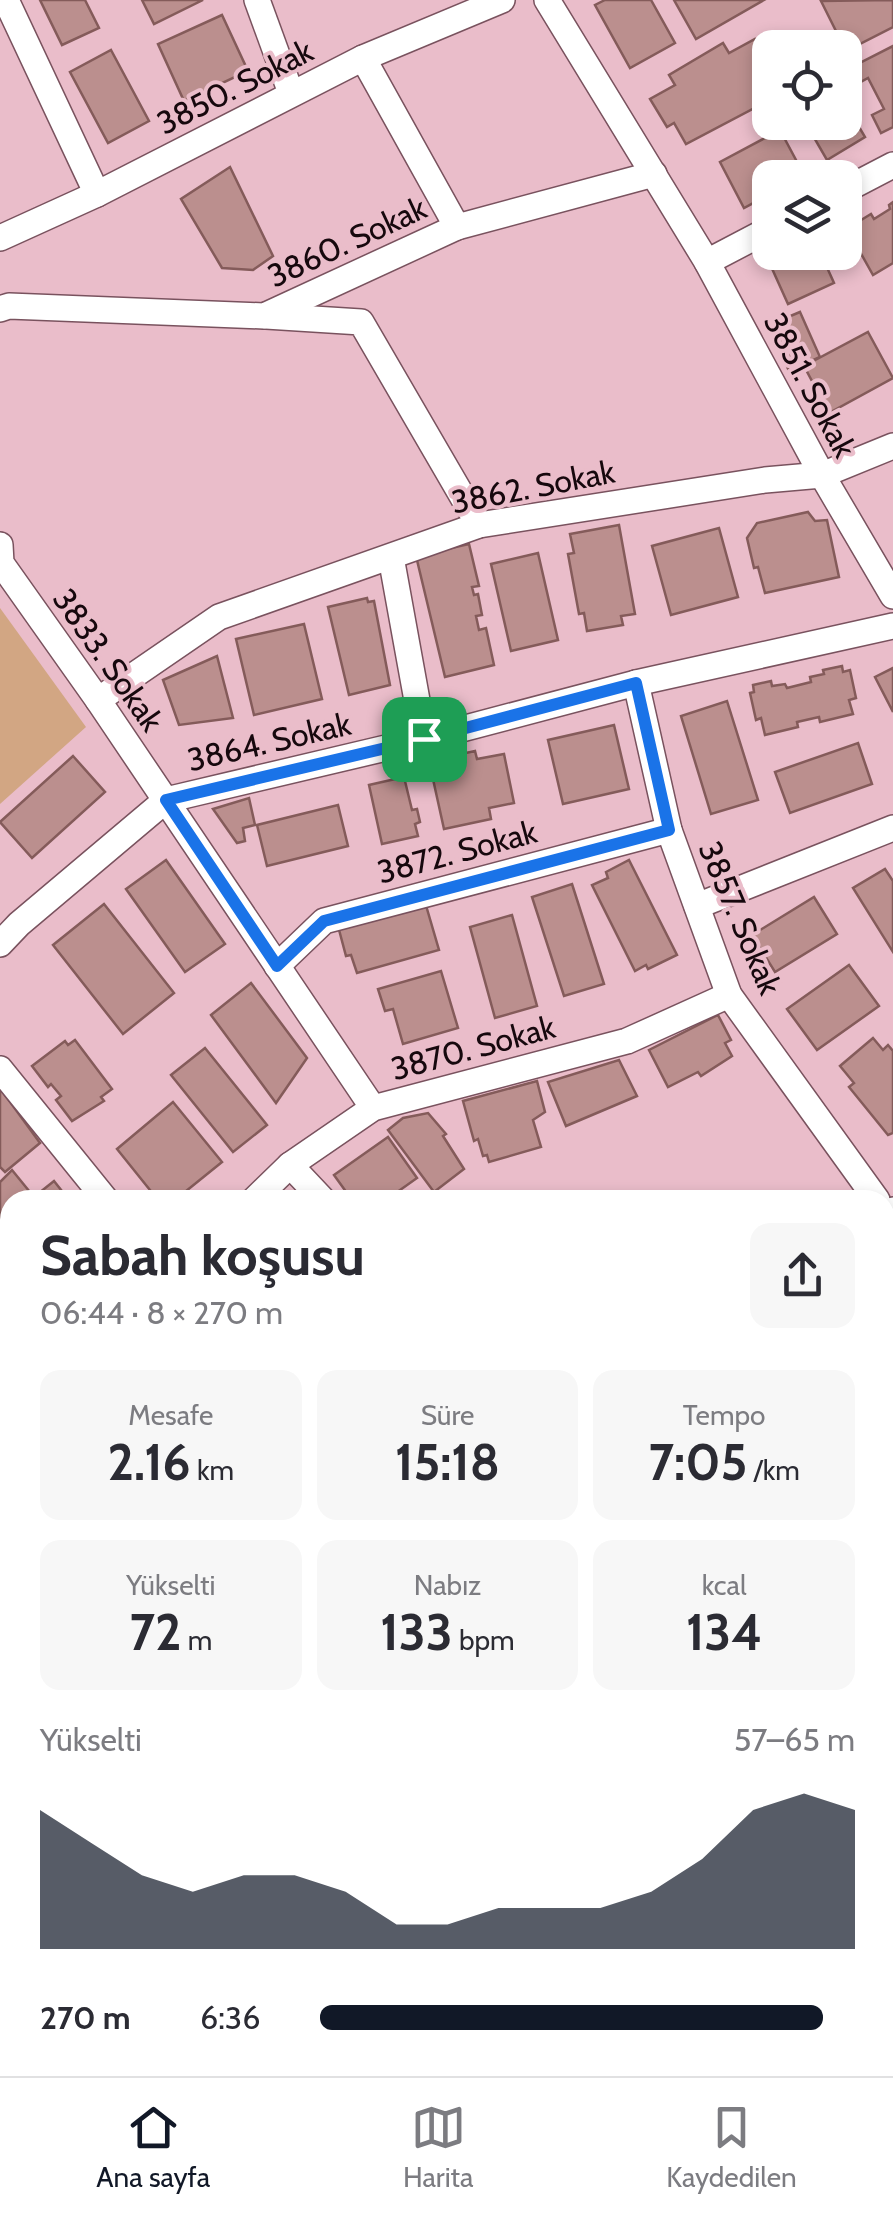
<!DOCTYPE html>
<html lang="tr">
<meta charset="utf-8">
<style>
:root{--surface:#fff;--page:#f7f7f7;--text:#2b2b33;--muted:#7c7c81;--line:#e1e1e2;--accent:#111827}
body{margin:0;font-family:Cabin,sans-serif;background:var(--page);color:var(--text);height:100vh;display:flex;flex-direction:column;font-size:38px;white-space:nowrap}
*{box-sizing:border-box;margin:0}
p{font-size:32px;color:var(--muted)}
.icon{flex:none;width:55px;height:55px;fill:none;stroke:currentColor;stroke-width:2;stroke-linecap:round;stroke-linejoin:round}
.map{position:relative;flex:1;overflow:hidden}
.side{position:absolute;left:0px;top:1190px;width:895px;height:888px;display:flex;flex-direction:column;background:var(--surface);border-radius:30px 30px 0 0;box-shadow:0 5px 15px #0003}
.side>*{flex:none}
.controls{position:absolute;left:752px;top:30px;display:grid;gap:20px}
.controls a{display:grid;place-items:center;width:110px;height:110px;border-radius:20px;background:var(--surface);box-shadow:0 5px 15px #0003;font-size:50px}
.pin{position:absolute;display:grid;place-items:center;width:85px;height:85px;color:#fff;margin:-42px;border-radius:20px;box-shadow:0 5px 15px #0006}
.round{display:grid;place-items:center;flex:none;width:105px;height:105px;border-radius:20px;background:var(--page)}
.head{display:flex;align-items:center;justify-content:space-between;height:170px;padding:0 40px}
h1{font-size:55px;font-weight:700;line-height:75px}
.stats{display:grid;grid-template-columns:repeat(3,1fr);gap:15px;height:170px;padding:10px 40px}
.stats div{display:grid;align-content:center;border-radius:20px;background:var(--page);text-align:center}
.stats b{font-size:50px;font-weight:700}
.stats small{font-size:28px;font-weight:400}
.stats p{font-size:28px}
.chart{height:280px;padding:20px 40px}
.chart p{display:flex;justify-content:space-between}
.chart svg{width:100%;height:180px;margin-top:10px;fill:var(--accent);opacity:.7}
ul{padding:0 40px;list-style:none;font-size:32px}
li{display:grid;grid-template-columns:160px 120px 1fr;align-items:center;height:75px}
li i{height:25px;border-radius:12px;background:var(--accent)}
.menu{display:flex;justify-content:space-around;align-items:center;height:140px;border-top:2px solid var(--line);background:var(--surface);font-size:28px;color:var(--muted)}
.menu a{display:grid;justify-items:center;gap:5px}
.menu .on{color:var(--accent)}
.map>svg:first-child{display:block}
.green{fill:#d2a683}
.building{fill:#bb8f8e;stroke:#845b5a;stroke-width:2.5}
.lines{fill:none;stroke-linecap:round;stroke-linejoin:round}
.minor-casing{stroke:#79525e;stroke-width:28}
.tertiary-casing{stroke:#79525e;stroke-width:32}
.minor{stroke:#fff;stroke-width:25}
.tertiary{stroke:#fff;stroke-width:30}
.route-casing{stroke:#fff;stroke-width:20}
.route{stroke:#1a73e8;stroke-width:12}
.labels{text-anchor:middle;stroke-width:8;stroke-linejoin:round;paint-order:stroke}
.street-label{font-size:32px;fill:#16080d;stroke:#eabdca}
</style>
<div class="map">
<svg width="893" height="2076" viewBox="0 0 893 2076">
<rect width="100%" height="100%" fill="#eabdca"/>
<polygon class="green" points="0,608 86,727 0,804"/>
<g class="building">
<polygon points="40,0 85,0 99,28 62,45"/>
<polygon points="142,0 203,0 154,24"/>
<polygon points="605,0 651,0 675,43 630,68 595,5"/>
<polygon points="674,0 764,0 696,39"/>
<polygon points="893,0 893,27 846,51 821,1"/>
<polygon points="222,15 248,71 184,101 158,44"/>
<polygon points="755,39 770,63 770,66 760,72 770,93 757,101 760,105 686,144 674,123 667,127 650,99 675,85 669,75 723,43 729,53"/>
<polygon points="893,46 893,127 881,133 872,115 884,109 868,78 857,84 848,69"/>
<polygon points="111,50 149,121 108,143 70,72"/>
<polygon points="845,103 865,137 827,160 805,122 845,122"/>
<polygon points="780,130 804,175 770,178 770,194 744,208 720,162"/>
<polygon points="230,167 273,256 253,270 222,268 181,199"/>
<polygon points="893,202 893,263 873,275 850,234 857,230 853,225 871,214 874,219 890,209 889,205"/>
<polygon points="770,251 820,252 834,283 788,304 765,253"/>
<polygon points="800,312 820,357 789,371 769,325"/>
<polygon points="868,332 893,378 829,413 804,366"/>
<polygon points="808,512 815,521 827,520 839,577 765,593 758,567 754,568 747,538 757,523"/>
<polygon points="619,525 635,614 621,616 623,625 587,631 584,613 579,614 568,554 574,553 570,534"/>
<polygon points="719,528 738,597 671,615 652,546"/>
<polygon points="469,544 479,586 472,587 474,595 478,594 482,615 476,616 479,630 486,628 494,665 445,677 416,556"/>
<polygon points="538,553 558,640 511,651 491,564"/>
<polygon points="367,598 368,602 374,601 390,685 349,695 328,607"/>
<polygon points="304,624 322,699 254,715 236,639"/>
<polygon points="217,656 233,718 179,725 163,680"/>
<polygon points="842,666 843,672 850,670 856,698 849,700 853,714 820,722 819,717 797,722 798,727 765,735 761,718 756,720 750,693 754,692 753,685 771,681 772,686 785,684 787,688 811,682 810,677 824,674 823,670"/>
<polygon points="893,668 893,712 875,677"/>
<polygon points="727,701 758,800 711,814 681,716"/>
<polygon points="614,725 629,789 563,804 548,740"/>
<polygon points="858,743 872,784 790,813 775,772"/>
<polygon points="475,751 477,759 504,754 514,803 489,808 491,819 444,829 429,761"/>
<polygon points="73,756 105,792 32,858 0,822"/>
<polygon points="404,777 412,810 417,809 420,822 415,824 418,836 382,844 369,785"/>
<polygon points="249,798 255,825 243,828 245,841 237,843 213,809"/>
<polygon points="338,805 348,846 267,866 257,825"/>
<polygon points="166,860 225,944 185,972 126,889"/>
<polygon points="629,860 677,955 648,969 646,965 635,971 592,885 608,878 606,872"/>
<polygon points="885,869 893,881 893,952 853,888"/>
<polygon points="572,884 604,984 564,996 532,897"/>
<polygon points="814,897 837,934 775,972 752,935"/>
<polygon points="425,902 439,950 357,973 351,955 346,956 338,926"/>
<polygon points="104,904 174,993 123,1034 53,945"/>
<polygon points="512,915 537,1006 495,1018 470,927"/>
<polygon points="849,965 879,1006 817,1050 787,1009"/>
<polygon points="441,971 458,1028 403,1044 393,1009 385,1011 378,989"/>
<polygon points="251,983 307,1058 276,1103 211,1015"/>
<polygon points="718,1015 731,1040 725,1043 732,1056 701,1076 698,1072 668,1087 649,1050"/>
<polygon points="873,1038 883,1050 888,1045 893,1051 893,1133 888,1135 849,1087 854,1083 840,1066"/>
<polygon points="75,1040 112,1089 101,1097 104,1101 72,1121 56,1100 61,1096 51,1084 48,1087 32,1066 65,1041 68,1045"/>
<polygon points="205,1048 267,1125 233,1152 171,1075"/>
<polygon points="619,1060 637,1096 566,1126 548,1082"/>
<polygon points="537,1081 545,1112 533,1120 541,1147 489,1162 487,1155 483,1156 478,1139 474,1141 463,1101"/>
<polygon points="0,1088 40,1143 5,1172 0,1167"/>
<polygon points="173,1102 222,1162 175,1200 158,1200 117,1149"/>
<polygon points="428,1113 446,1134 443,1136 464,1169 434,1192 388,1130 403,1118"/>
<polygon points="388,1137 417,1178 386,1200 352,1200 334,1175"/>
<polygon points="12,1170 34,1197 54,1181 69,1200 10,1200 10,1247 0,1237 0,1182"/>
<polygon points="885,1287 893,1297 893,1351 885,1358"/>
<polygon points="6,1476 10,1481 10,1545 3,1551 0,1546 0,1481"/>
<polygon points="891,1523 893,1589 885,1597 885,1530"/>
<polygon points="0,1601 10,1613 10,1639 0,1647"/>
<polygon points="10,1677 10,1748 4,1753 0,1748 0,1685"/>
<polygon points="10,1921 10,1984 3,1974 8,1970 0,1959 0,1929"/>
<polygon points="893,1989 893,2050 885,2043 885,1997"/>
<polygon points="288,2068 353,2068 345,2076 297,2076"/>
<polygon points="394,2068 444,2068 437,2076 387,2076"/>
<polygon points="607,2068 653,2068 661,2076 599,2076"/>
<polygon points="801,2068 864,2068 873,2076 793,2076"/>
</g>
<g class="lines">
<g class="minor-casing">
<g id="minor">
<polyline points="6,0 97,194"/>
<polyline points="257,0 291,93"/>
<polyline points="547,0 707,262 822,475 893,596"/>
<polyline points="363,58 457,227"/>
<polyline points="845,190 893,165"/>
<polyline points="0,238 97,194 363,58 502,0"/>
<polyline points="707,262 770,229"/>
<polyline points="0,309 9,306 264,316 457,227 654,174"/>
<polyline points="266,316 361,322 479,525"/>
<polyline points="0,545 1,563 98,700 373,1108"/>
<polyline points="391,557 424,739"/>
<polyline points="636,683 669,830 729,995 877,1200"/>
<polyline points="98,700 219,617 479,525 765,480 822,475 893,446"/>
<polyline points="697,906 893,828"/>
<polyline points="0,944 19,924 166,800 424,739 636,683 893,626"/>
<polyline points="277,966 324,921 669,830"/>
<polyline points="0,1069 106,1200"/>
<polyline points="290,1165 323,1200"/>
<polyline points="254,1200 290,1165 373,1108 627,1041 729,995"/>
<polyline points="885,1217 893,1210"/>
<polyline points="0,1294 10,1303"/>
<polyline points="0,1423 10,1416"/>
<polyline points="885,1433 893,1442"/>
<polyline points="885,1793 893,1801"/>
<polyline points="893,1921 885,1929 893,1936"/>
<polyline points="717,2068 726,2076"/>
<polyline points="48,2076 61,2068"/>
<polyline points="744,2076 752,2068"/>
</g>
</g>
<g class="tertiary-casing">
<g id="tertiary">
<polyline points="0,1816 10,1828"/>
<polyline points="220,2068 229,2076"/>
</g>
</g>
<use href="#minor" class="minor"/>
<use href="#tertiary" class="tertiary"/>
</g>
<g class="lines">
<g class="route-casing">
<polygon id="route" points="636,683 669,830 324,921 277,966 166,800 424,739"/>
</g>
<use href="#route" class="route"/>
</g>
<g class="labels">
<g class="street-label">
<text transform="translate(235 87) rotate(-27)" y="11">3850. Sokak</text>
<text transform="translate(347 242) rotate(-25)" y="11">3860. Sokak</text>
<text transform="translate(810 385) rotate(62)" y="11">3851. Sokak</text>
<text transform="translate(533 487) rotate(-11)" y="11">3862. Sokak</text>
<text transform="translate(108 660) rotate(55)" y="11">3833. Sokak</text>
<text transform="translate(269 742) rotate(-13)" y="11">3864. Sokak</text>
<text transform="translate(457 852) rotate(-15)" y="11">3872. Sokak</text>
<text transform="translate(740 918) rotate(67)" y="11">3857. Sokak</text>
<text transform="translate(473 1048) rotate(-15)" y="11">3870. Sokak</text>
</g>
</g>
</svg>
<div class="controls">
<a><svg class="icon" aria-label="locate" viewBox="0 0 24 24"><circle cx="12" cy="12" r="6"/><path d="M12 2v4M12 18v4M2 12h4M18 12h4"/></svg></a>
<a><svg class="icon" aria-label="layers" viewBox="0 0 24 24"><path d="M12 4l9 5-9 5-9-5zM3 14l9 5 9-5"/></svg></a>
</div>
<div class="pin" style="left:424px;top:739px;background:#1e9e55"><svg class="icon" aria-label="arrive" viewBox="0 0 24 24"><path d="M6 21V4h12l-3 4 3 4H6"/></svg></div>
<section class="side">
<div class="head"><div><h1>Sabah koşusu</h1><p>06:44 · 8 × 270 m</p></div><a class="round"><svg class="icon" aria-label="share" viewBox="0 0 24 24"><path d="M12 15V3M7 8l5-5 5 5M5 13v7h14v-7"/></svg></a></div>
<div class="stats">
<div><p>Mesafe</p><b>2.16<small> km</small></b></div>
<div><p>Süre</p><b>15:18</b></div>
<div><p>Tempo</p><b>7:05<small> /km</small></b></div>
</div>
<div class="stats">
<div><p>Yükselti</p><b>72<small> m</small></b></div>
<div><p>Nabız</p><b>133<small> bpm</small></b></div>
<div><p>kcal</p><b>134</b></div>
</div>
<div class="chart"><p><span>Yükselti</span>57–65 m</p>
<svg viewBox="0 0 160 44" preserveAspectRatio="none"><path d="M0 44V10L10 18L20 26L30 30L40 26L50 26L60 30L70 38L80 38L90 34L100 34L110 34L120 30L130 22L140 10L150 6L160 10V44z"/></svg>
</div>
<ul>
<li><b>270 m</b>6:36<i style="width:94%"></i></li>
</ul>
</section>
</div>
<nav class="menu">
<a class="on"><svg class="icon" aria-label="home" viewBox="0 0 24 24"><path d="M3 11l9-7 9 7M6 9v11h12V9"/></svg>Ana sayfa</a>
<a><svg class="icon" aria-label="map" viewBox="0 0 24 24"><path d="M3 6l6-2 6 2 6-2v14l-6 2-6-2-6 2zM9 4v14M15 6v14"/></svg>Harita</a>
<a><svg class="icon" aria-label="saved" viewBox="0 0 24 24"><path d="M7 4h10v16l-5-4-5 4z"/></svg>Kaydedilen</a>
</nav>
